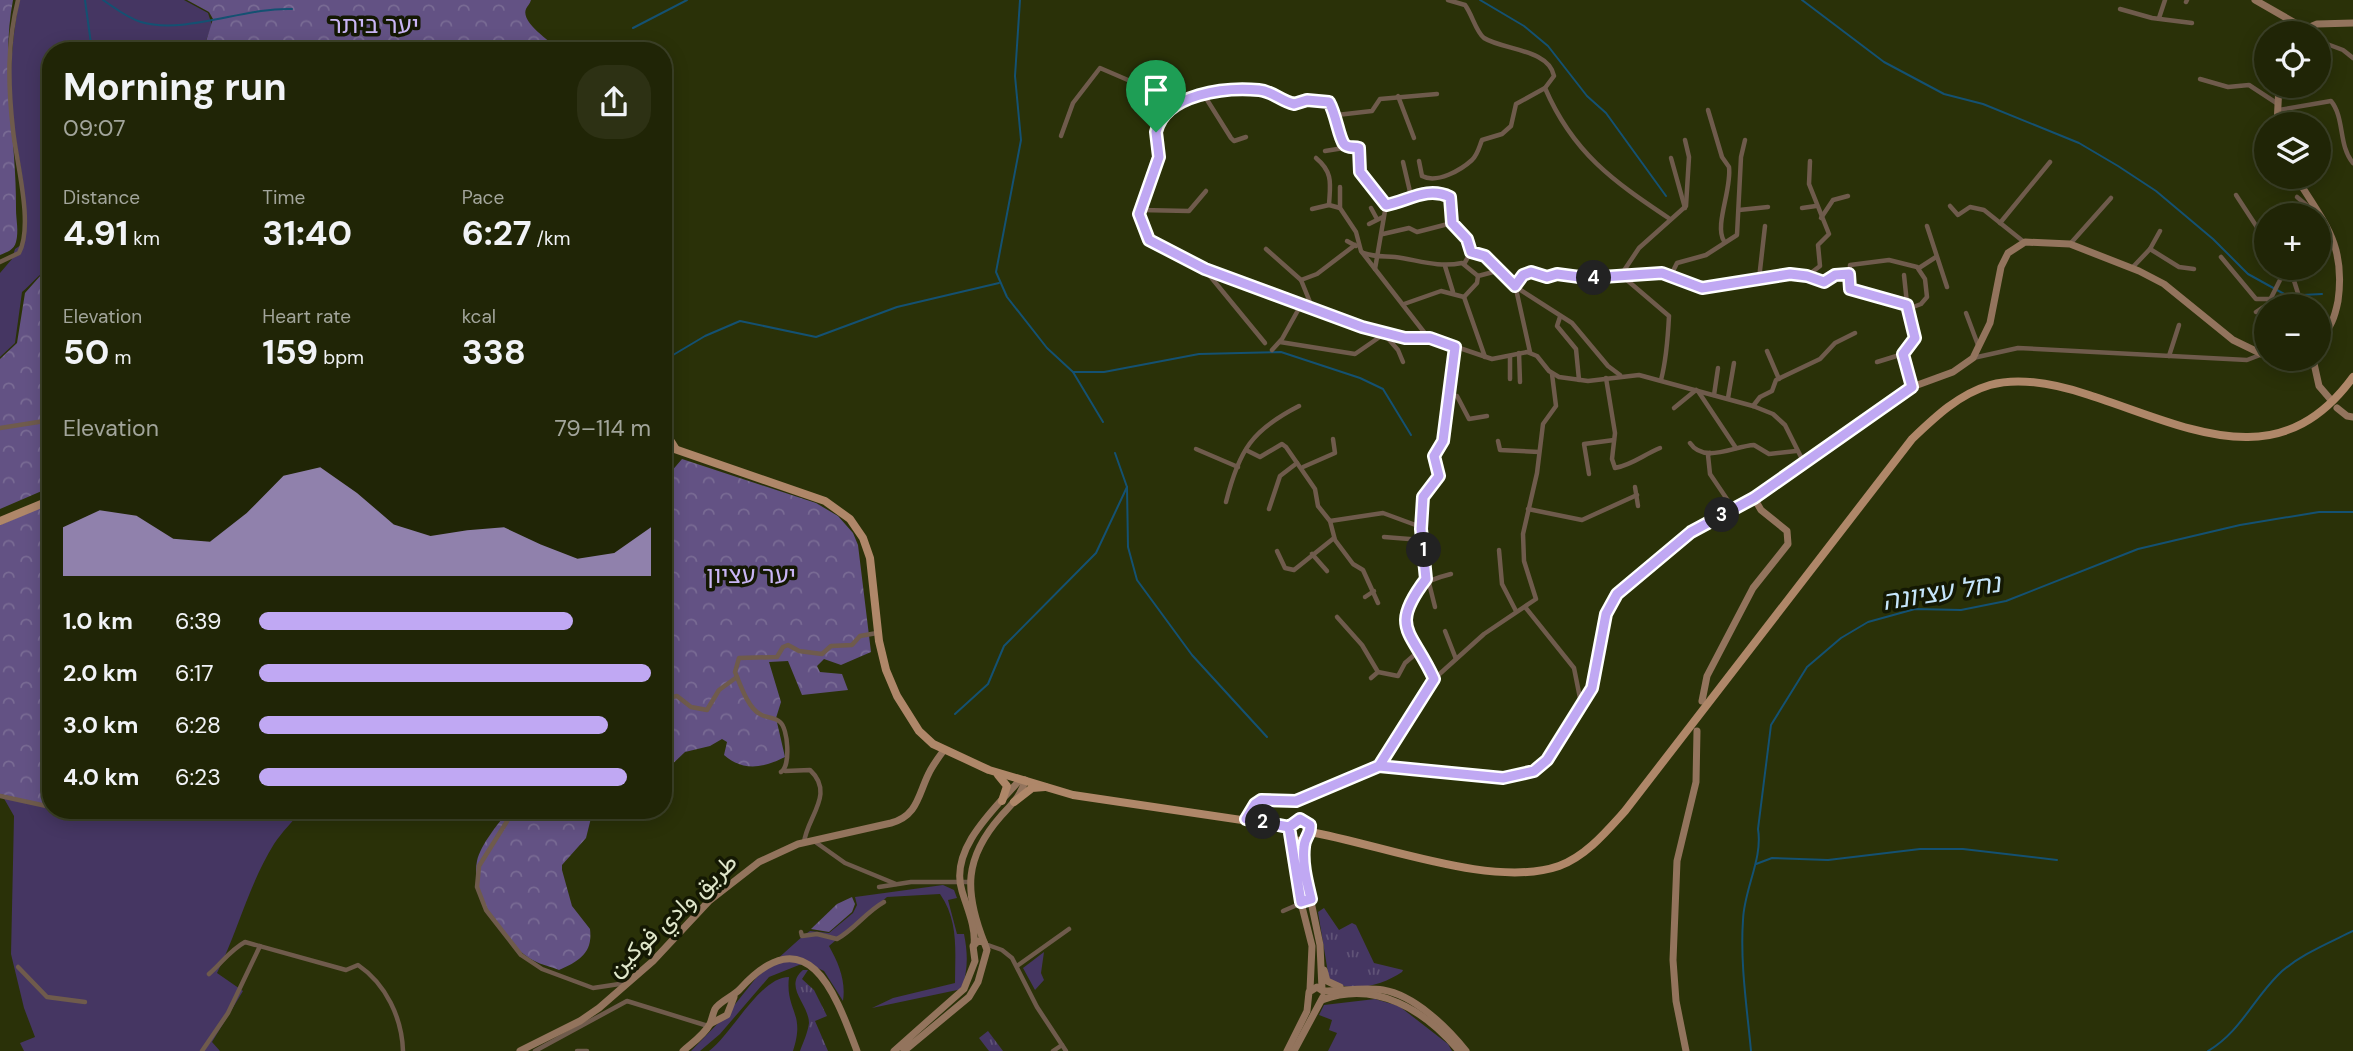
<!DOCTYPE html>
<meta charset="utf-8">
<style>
:root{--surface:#202506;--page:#2d3114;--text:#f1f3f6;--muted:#a2a59b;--line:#3d4228;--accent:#c0a8f3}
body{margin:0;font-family:"DM Sans",Vazirmatn,"Noto Sans Hebrew",sans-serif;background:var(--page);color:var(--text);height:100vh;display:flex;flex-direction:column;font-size:26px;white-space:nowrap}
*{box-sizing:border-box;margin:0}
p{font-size:23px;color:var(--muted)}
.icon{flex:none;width:38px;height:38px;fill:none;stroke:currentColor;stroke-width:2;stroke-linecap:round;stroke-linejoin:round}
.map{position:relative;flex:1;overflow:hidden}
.details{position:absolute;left:42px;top:42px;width:630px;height:777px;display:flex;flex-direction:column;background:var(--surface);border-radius:28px;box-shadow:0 4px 18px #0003,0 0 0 2px var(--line)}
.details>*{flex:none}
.buttons{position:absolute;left:2254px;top:21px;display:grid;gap:14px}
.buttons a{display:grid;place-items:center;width:77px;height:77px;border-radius:50%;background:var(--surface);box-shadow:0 4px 18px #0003,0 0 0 2px var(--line);font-size:35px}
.pin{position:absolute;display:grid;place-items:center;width:60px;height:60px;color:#fff;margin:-72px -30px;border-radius:50% 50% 50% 0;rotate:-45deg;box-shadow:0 0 7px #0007}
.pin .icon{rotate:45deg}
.km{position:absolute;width:35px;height:35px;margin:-18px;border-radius:50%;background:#222;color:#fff;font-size:19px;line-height:35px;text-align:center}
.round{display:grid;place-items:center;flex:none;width:74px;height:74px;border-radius:28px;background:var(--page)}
.headline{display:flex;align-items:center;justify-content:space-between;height:119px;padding:0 21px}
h1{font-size:38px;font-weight:700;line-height:52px}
.figures{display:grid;grid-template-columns:repeat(3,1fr);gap:10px;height:119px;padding:7px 21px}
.figures div{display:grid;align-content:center}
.figures b{font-size:35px;font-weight:700}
.figures small{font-size:19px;font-weight:400}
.figures p{font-size:19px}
.chart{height:196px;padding:14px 21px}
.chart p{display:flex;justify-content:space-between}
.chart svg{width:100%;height:126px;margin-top:7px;fill:var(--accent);opacity:.7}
ul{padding:0 21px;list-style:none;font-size:23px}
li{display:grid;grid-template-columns:112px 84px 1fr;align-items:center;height:52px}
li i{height:18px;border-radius:9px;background:var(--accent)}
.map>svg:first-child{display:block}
.green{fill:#453662}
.forest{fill:url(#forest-crowns)}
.park{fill:url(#park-tufts)}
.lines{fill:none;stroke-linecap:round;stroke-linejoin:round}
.stream{stroke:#145172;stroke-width:2}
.street{stroke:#6f5b4c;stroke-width:4.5}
.secondary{stroke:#93745d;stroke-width:7}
.primary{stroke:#af8769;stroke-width:8}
.route-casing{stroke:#fff;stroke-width:14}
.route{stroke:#c0a8f3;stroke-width:9}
.labels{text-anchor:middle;stroke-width:7;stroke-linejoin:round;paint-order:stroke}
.park-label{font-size:24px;fill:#cab6f5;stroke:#141803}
.street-label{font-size:24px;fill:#e0e7cb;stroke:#141803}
.water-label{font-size:26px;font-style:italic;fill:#c5e5fb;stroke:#141803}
</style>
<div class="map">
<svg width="2353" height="1051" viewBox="0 0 2353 1051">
<defs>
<pattern id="forest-crowns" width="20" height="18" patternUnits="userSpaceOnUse" patternTransform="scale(1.75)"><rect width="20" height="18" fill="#635284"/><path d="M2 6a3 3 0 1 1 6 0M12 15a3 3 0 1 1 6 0" fill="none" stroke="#796b94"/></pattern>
<pattern id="park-tufts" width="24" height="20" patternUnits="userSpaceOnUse" patternTransform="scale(1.75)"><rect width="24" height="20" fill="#453662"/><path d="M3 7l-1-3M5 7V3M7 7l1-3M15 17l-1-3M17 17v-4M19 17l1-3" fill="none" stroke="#605377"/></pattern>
</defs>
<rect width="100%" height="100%" fill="#2a3108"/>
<g class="green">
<path d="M19,0H184L208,13L212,25L202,51H51V268C38,274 32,284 22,292L15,343L0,357V273L12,259L15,249L21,245C31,204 19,163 13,123C8,81 12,41 19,0Z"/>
<path d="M2,795L51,807V810H302C293,821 282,832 274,844C249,884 238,931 217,973L243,991L212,1042L220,1051H24L20,1043L35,1037L24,1008L11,954L14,816Z"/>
<path d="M943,885L954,890L957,898L948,900L957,934H964C968,954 968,969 962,989L872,1008L893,998L955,983C955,952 959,921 940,894L887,897L829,946C839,964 846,981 843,1001L824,971L809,964L799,965L769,977L720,1034L700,1051H691L728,1013L756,978L804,935L810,931L829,933L853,913L857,905L855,897Z"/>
<polygon points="1044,952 1041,973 1044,980 1035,990 1023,968"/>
<path d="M789,977C785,1011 806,1012 793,1051H709C732,1034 760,977 789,977Z"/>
<polygon points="1375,999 1399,1006 1448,1044 1452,1051 1328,1051 1337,1033 1329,1030 1332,1020 1319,1015 1324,1005"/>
</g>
<g class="forest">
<path d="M0,0H13C0,68 17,140 16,209C16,220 19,231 16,242C14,250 7,252 0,255Z"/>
<path d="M187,0H531C530,4 527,6 526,9C520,23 553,43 561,51H203L213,19L209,12Z"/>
<polygon points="51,270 51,487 0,509 0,359 17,343 25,293 41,275"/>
<path d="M682,459L816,503L838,516L853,533L858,545L871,652L841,665L824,659L817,666L820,672L842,674L848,690L802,695L788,661L769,662L781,702L776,718L785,757C763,768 744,772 724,755L727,742L722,739L710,746L685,752L663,773V470L670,473Z"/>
<polygon points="51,503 51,807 0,794 0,525"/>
<path d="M509,810H593L586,838L562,865V870L572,906L590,929C593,953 579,961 559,970C549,966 538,964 529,958C503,941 470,892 477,861C481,844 498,824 509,810Z"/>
<polygon points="852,897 855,904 852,912 829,932 811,929 837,904"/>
</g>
<g class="park">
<path d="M1324,908L1339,930L1352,923L1356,925L1374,963L1403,970L1402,972C1383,985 1350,995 1329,979L1318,912Z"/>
<path d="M803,970H808L802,979L814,990L827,1016L815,1021L828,1051H800C803,1043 808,1032 809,1023C809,1004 783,987 803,970Z"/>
<polygon points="988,1031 1003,1051 989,1051 979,1038"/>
</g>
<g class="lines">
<g class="stream">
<polyline points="85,0 92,51"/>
<path d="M103,0C115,8 127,18 141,22C185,35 245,7 292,9"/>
<polyline points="1020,0 1015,76 1021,140 996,272 1007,297 1047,348 1073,372 1103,422"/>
<polyline points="1480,0 1524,26 1548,46 1587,96 1606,113 1666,196"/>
<polyline points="1802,0 1884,62 1944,94 1983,104 2079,143 2118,166 2156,191 2213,239 2248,274 2286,295 2296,295"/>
<polyline points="633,28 687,0"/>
<polyline points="2302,295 2322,294"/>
<polyline points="663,361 705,336 740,321 816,337 897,307 999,283"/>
<polyline points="1073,372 1104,372 1199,354 1281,352 1360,378 1383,389 1411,435"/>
<polyline points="1115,453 1127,487 1128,547 1137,580 1192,655 1267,737"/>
<polyline points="955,714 988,684 1004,646 1096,553 1127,487"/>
<polyline points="1756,864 1772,858 1828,860 1920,849 1963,849 2057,860"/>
<path d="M1751,1051C1747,1008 1740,963 1743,920C1744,889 1763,859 1758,829L1771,725L1807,667L1841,638L1868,622L1915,609L1961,610L2006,601L2138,549L2240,525L2319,512H2353"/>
<path d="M2208,1051C2240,1032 2252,1001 2278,975C2297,956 2329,943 2353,931"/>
</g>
<g class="street">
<polyline points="2186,2 2187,0"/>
<polyline points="2120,9 2152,18 2192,23"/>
<polyline points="2159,18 2165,0"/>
<polyline points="2319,41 2343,50 2353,58"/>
<polyline points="2200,79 2228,87 2249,85 2278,104"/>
<path d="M1545,88C1573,153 1613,181 1670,219"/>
<polyline points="1204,95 1231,138 1234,141 1246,137"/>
<polyline points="1398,96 1414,138"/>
<path d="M1708,110L1722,157L1729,167C1732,189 1714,226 1724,241"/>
<path d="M2279,110L2331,101C2345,118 2338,145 2353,163"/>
<polyline points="1337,115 1372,111 1380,99 1437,94"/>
<polyline points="1061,136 1073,103 1100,68 1179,102"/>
<polyline points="1346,146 1337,115 1329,102 1307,100 1294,104 1261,90 1223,92 1185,99 1157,126 1159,157 1140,210 1140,223 1149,240 1183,260 1384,334 1430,338 1492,359 1527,352 1537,356 1549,371 1559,377 1588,381 1639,375 1753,406 1773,414 1785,425 1803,461"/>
<polyline points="1325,151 1356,146 1362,152 1359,169 1386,205 1375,269 1427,336"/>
<path d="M1316,158C1334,173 1330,185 1329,205"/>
<polyline points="1671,158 1685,208"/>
<path d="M1419,161L1422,176C1437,184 1461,170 1472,160C1478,154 1479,147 1482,140L1502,134L1511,126L1516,104L1545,88L1554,76C1549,49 1503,50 1484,38C1476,32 1472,14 1465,5L1448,0"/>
<polyline points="1403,162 1411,196"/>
<polyline points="1340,187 1340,208 1356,232 1361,251 1375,269"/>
<polyline points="2236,195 2266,241"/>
<polyline points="2297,197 2317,214"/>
<path d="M1386,205C1408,201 1427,186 1449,197L1452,223L1465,237L1471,252L1464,264"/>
<polyline points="1950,206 1958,215 1970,207 1984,210 2024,242"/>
<polyline points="1371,208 1377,219"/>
<polyline points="1802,208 1816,206"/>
<polyline points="1312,209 1329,205 1340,208"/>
<polyline points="1141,210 1189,211 1206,191"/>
<polyline points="1739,210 1768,207"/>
<polyline points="1821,218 1833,200 1848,196"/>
<polyline points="2000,223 2050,162"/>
<polyline points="1369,224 1383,217"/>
<polyline points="1927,226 1947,287"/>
<polyline points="1383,234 1409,228 1417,232 1452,223"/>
<polyline points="1347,241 1356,246"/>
<polyline points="2070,244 2111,198"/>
<polyline points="1266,249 1301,280 1312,307"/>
<polyline points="2150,249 2179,267 2194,269"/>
<polyline points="1471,252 1481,252 1519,289 1572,323 1608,366 1620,375"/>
<path d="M1363,253C1375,257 1383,256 1395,257C1418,260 1438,268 1462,263L1478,276"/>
<polyline points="2221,257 2256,299 2271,299"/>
<path d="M0,262L19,253C34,225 16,161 13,130C8,85 7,43 18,0"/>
<polyline points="1445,266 1453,292"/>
<polyline points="1919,268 1936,257"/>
<polyline points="2132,268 2150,249 2160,231"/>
<polyline points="2290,268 2302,306"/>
<polyline points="1205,270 1265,343"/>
<polyline points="1621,275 1639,248 1686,206 1689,157 1685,140"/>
<path d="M1621,275L1669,316C1668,336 1666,361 1661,380"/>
<polyline points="1671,275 1677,263 1706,255 1737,235 1741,157 1745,140"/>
<polyline points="1478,276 1497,271"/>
<polyline points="1807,276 1820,266 1818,245 1829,234 1809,184 1810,161"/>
<polyline points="1759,279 1765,226"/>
<polyline points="1301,280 1317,274 1355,245"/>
<polyline points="1515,286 1528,272 1547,277 1557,274 1587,278 1662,273 1702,287 1722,287 1781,275 1807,276 1824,282 1835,275 1849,274"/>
<polyline points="1516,289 1530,352"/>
<polyline points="1464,297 1477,283 1478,276"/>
<polyline points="1404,304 1441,291 1464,297 1485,357"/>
<polyline points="1907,305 1850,289 1850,265 1889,260 1917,267 1925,279 1927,297 1921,304 1908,309"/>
<polyline points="2256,312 2268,304 2286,268"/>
<polyline points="1966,313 1978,345"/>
<polyline points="1560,317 1557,326 1576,349 1579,380"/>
<polyline points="1385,335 1398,350 1403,362"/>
<polyline points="1280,342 1355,354 1384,334"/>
<polyline points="1272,350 1282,339 1302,303"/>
<polyline points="1767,351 1779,379"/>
<polyline points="1519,353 1520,382"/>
<polyline points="1903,354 1912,386"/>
<polyline points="2169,356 2179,325"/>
<polyline points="1973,358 2018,348 2247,360 2260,355"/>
<polyline points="1877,362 1903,354 1915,338 1908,313 1904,275"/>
<path d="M1606,378L1615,433L1612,459L1615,468C1632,465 1643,455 1660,448"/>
<polyline points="1510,379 1510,356"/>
<polyline points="1698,391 1736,448"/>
<polyline points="1714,395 1718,368"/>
<polyline points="1449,396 1457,396 1469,419 1487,416"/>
<polyline points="1728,398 1734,363"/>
<polyline points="1753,406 1760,397 1772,391 1776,380 1820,359 1835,343 1855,333"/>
<polyline points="1674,408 1696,390"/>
<polyline points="0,428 51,420"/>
<polyline points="1498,441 1500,450 1539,452"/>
<path d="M1690,443C1704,464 1734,446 1754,445L1769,454L1796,451"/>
<polyline points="1196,449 1238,467"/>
<polyline points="1246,450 1260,457 1282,444 1286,447 1315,489 1318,506 1330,521 1335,540 1353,564 1363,570 1378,603"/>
<polyline points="1710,453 1708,455 1710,474 1733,508"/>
<polyline points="1303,467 1335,453 1333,439"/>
<polyline points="1589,474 1584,444 1614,440"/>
<polyline points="1635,487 1638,506"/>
<path d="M1226,502C1239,450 1252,430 1299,406"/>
<polyline points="1269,509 1280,476 1297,463"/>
<polyline points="1528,509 1582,520 1637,495"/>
<polyline points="1330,521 1383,513 1421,527"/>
<polyline points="1384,537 1422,540"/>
<polyline points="1499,550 1502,584 1516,611"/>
<polyline points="1277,551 1285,568 1294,570 1334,538"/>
<polyline points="1312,554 1327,571"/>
<polyline points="1426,579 1421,529 1423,497 1439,476 1434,456 1443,436 1456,347"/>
<polyline points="1428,579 1435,607"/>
<polyline points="1365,597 1374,591"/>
<polyline points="1525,607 1574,668 1581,703"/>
<polyline points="1337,617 1362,645 1378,672"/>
<polyline points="1445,631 1456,659"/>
<polyline points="1371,678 1378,672 1398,676 1405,663 1419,651"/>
<path d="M1434,679C1413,633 1374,593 1451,574"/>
<polyline points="663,699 677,696 691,707 707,710 719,690 737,677"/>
<polyline points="1379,766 1434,679 1484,634 1536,599 1524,561 1523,534 1537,473 1543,424 1556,406 1552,374"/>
<path d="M785,771L810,770C836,794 806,818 804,843"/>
<path d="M781,772C791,766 788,728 780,722C775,717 765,718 760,714C748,708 740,684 735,672L739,658L777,657L783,647L788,645L799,651L822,654L831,646L852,645L860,636L877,633"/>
<polyline points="0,796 51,807"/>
<polyline points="61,810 91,817 106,810"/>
<polyline points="197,810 201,810"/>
<polyline points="514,810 479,866 477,887 486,910 521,955 542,969 593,988 626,983"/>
<polyline points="814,841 845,863 896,884"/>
<polyline points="879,887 911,882 969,882"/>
<polyline points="1283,911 1311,899"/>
<path d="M801,932L802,936L817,934L837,939C855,929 866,912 884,902"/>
<polyline points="985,944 1002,950 1012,958 1037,1007 1066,1051"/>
<polyline points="1017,966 1069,929"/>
<polyline points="18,967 47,997 85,1002"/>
<path d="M209,974C223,962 229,951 245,942L346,970L358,965C386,984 402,1018 403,1051"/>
<polyline points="202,1051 228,1013 260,946"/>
<polyline points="535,1051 627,1001 708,1026"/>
<polyline points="577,1051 587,1051"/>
<polyline points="1053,1051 1062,1045"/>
</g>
<g class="secondary">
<polyline points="2255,0 2304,28"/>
<polyline points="2296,33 2317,24 2353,23"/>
<polyline points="2277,124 2279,86"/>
<path d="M2296,177C2324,223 2346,244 2338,301C2335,316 2331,329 2319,339"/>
<polyline points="2313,359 2319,386 2331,400"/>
<polyline points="2337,408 2347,416 2353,417"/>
<polyline points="1702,701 1707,676 1753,588 1788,544 1787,531 1761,510 1754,498 1912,387 1953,372 1973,358 1990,323 2001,267 2008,253 2025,242 2070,244 2139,271 2164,284 2233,340 2266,356"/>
<polyline points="1246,819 1261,800 1296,801 1379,766 1503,778 1534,771 1547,760 1592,688 1607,614 1617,594 1691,532 1754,498"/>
<polyline points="1292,838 1295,879 1312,946 1310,990"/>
<polyline points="1306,838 1304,868 1320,945 1322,989"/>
<path d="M984,942C964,891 964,858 1001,816C1011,805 1022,795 1025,780"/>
<path d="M974,945C976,927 967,908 962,891C949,850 993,810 1018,782L1024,780"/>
<polyline points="1324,970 1327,981 1340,987"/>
<path d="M1322,1000C1376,980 1425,1010 1459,1051"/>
<polyline points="710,1024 727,1015 734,997"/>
<path d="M520,1051L580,1021L599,1008L653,961L709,901L759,862L798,844L891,823C917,816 918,796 928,775C932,766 938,758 944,750"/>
<path d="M683,1051C692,1043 704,1035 710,1024C712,1019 713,1013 715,1009C720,1001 734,996 740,989C808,914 836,995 857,1051"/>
<polyline points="894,1051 964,989 975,961 973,946 978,941 984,942 987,950 978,982 969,997 904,1051"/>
<path d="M1287,1051L1307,1011L1309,992L1317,987L1323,991C1343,991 1364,987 1383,990C1414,995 1447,1027 1466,1051"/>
<polyline points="1294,1051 1323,997"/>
<polyline points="1686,1051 1676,1001 1673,960 1677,861 1696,782 1697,731"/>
</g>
<g class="primary">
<polyline points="663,429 675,448"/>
<polyline points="663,445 825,501 850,519 863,538 870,558 879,641 886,670 897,696 919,731 933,744 989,770 1073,795 1289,827"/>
<polyline points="0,521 51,500"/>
<polyline points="998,775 1007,786 1002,801"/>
<polyline points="1014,802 1032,788 1045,787"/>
<circle cx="1300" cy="830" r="11"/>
<path d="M1310,832C1380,844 1493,889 1559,866C1586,856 1606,832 1625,811L1912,439C1935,417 1959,394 1990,385C2022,376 2059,385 2089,395C2186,426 2278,480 2353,377"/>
</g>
</g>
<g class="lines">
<g class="route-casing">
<path id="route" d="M1156,132L1159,157L1139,214L1149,240L1205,269L1362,327L1405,338H1430L1455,347L1443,441L1434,456L1439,476L1423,497L1421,529L1426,579C1388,629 1412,630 1434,679L1379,766L1296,801L1261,800L1255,804L1246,819L1289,827L1301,902L1311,899C1307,882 1302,864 1304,847C1304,838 1311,835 1310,825L1300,819L1289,827L1246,819L1255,804L1261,800L1296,801L1379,766L1503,778L1534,771L1547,760L1592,688L1606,614L1617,594L1691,532L1754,498L1912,387L1903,354L1915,338L1907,305L1850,289L1849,274L1835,275L1824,282L1807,276L1790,274L1702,288L1662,273L1587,278L1557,274L1547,277L1531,272L1523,275L1515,286L1485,256L1471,252L1467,239L1452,223L1450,197C1427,186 1408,201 1386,205L1360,172L1359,148C1354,146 1348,149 1344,144C1339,138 1336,114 1329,102L1307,100L1294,104C1281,101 1272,91 1259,90C1227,87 1165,93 1156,132"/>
</g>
<use href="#route" class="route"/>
</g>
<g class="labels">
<g class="park-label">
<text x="374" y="33">יער ביתר</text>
<text x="751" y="583">יער עציון</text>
</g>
<g class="street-label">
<text transform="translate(672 915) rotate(-43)" y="8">طريق وادي فوکين</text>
</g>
<g class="water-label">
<text transform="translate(1941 592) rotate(-9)" y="9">נחל עציונה</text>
</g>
</g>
</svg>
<div class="buttons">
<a><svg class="icon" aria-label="locate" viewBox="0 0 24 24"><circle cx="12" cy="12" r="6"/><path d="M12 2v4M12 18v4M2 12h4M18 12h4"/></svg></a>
<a><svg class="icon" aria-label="layers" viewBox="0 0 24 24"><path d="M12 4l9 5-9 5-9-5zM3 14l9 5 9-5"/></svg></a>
<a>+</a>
<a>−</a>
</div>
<div class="pin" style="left:1156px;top:132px;background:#1e9e55"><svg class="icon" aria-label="arrive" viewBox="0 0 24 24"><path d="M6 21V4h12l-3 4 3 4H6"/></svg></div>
<b class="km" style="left:1424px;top:550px">1</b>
<b class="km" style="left:1263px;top:822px">2</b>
<b class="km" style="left:1722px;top:515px">3</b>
<b class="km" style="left:1594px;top:278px">4</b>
<section class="details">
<div class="headline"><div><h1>Morning run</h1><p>09:07</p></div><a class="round"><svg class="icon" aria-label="share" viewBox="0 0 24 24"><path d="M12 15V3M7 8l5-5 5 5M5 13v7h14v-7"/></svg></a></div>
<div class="figures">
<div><p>Distance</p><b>4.91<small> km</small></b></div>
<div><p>Time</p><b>31:40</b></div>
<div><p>Pace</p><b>6:27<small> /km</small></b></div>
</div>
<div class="figures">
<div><p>Elevation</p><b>50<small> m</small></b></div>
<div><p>Heart rate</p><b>159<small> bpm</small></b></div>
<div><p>kcal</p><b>338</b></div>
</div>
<div class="chart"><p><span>Elevation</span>79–114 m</p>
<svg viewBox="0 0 160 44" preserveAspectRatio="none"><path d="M0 44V27L10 21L20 23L30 31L40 32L50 22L60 9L70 6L80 15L90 26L100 30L110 28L120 27L130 33L140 38L150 36L160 27V44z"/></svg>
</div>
<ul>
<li><b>1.0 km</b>6:39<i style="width:80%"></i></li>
<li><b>2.0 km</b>6:17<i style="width:100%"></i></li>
<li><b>3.0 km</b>6:28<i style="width:89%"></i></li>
<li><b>4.0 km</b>6:23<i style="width:94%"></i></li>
</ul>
</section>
</div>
